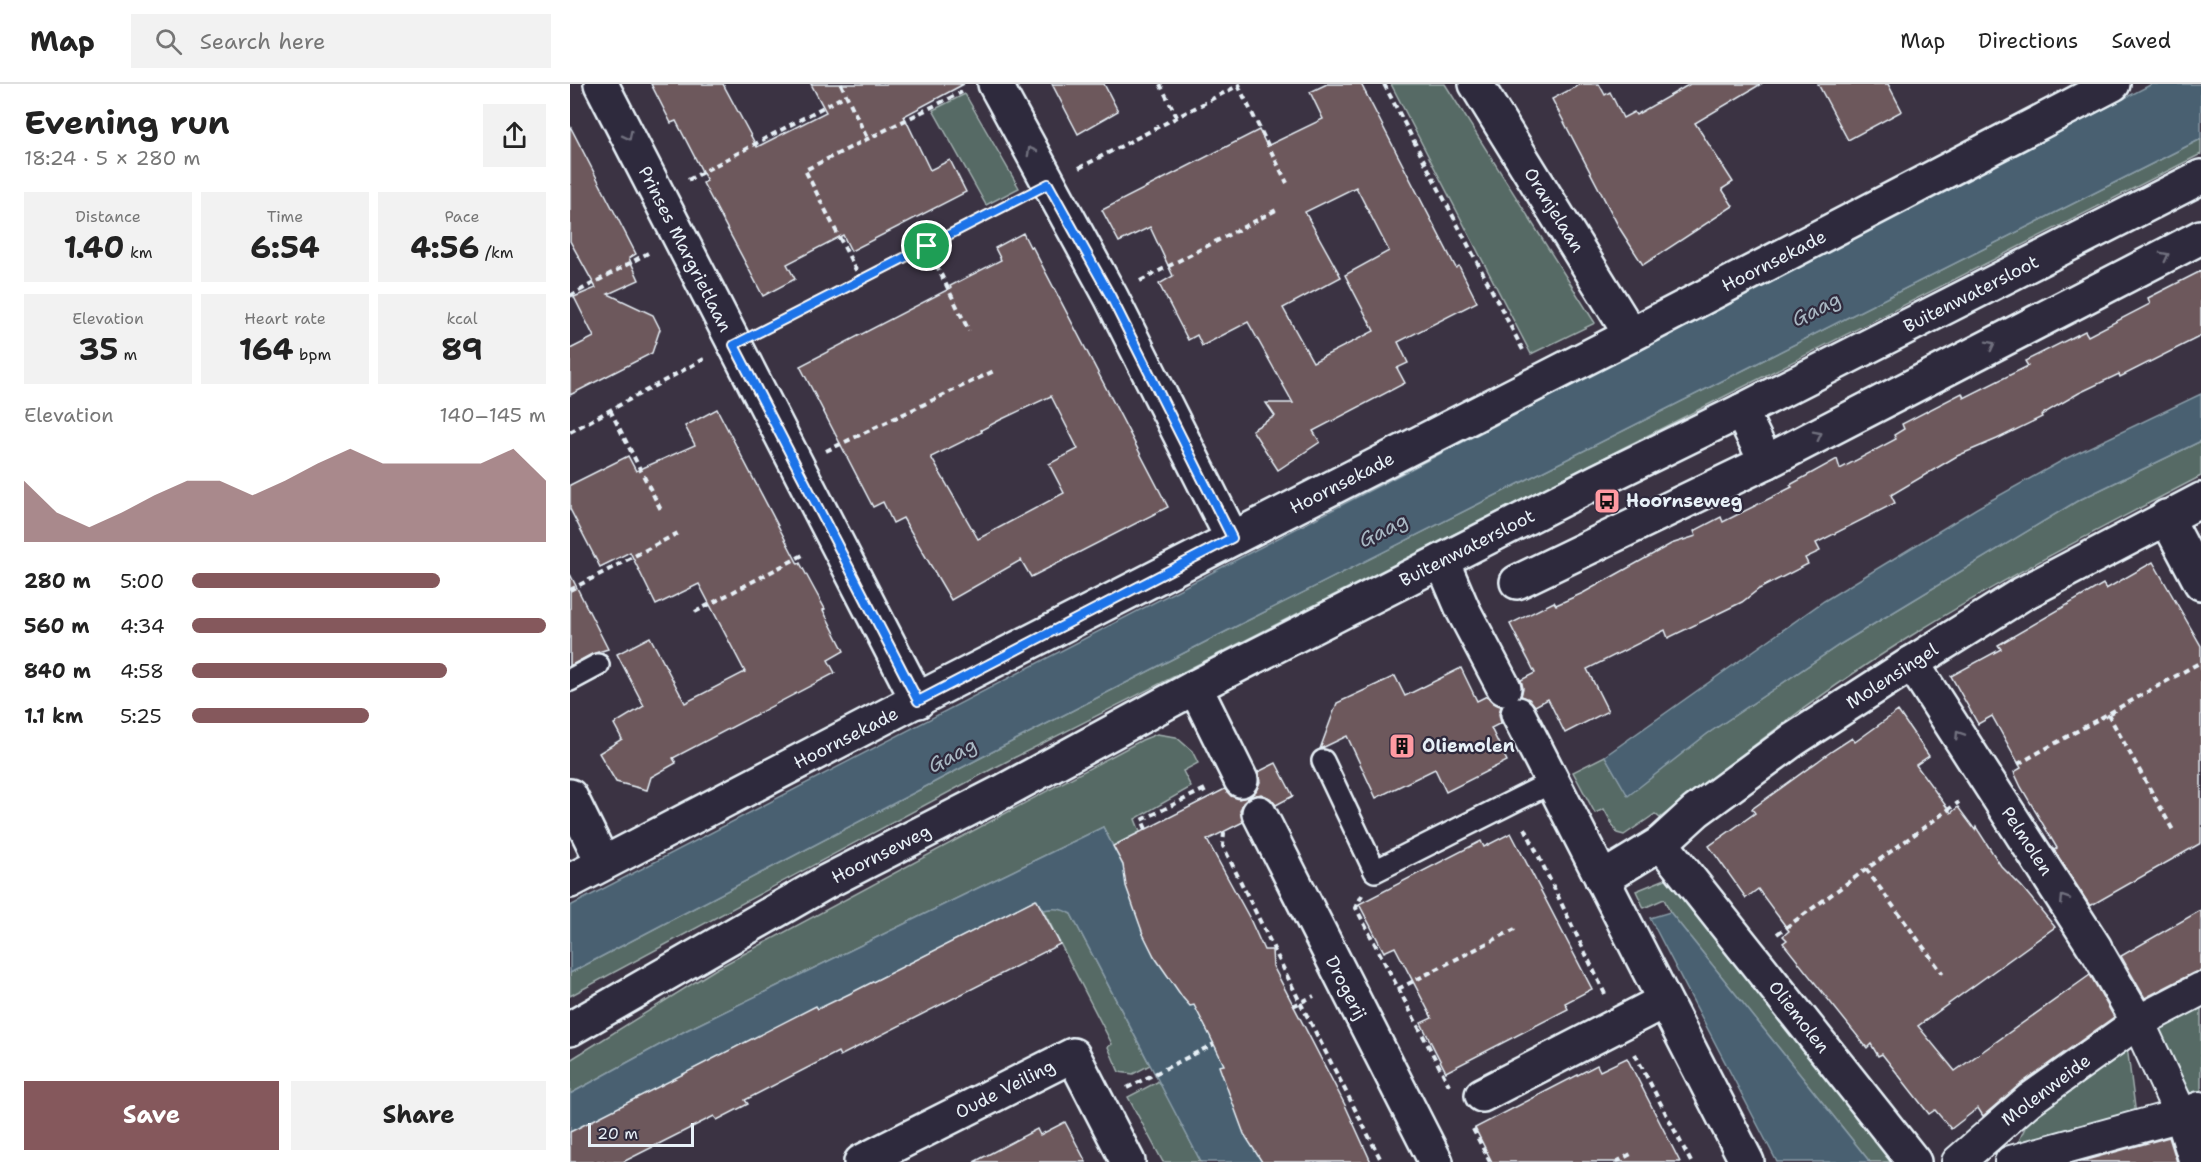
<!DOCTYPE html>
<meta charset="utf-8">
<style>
:root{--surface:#fff;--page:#f2f2f2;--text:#222;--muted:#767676;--line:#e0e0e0;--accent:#85585c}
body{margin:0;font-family:"Shantell Sans",sans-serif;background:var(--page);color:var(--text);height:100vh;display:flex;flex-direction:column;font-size:22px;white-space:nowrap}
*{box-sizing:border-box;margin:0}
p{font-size:20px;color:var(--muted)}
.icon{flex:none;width:33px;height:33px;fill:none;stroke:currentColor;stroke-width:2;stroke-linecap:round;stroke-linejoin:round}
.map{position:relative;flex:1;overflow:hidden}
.details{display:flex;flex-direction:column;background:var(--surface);width:570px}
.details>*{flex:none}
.scale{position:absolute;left:18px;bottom:15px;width:106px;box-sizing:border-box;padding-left:6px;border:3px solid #e8f1f8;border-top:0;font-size:16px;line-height:21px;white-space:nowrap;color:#e8f1f8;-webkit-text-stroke:4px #2f2a3d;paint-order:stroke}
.pin{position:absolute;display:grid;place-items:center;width:51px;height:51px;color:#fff;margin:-26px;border:3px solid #fff;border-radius:50%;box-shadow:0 2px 6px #0007}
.round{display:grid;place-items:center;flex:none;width:63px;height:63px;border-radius:0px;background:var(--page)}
.summary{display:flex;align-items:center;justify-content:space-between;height:102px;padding:0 24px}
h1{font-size:33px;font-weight:700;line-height:45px}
.stats{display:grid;grid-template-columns:repeat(3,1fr);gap:9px;height:102px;padding:6px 24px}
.stats div{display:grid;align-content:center;border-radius:0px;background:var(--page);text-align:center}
.stats b{font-size:30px;font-weight:700}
.stats small{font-size:16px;font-weight:400}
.stats p{font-size:16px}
.chart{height:168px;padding:12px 24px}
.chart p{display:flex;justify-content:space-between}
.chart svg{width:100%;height:108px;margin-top:6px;fill:var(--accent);opacity:.7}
.button{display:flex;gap:12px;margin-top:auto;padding:12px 24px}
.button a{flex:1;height:69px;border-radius:0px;background:var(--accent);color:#fff;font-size:24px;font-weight:700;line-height:69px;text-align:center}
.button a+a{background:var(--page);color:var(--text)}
ul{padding:0 24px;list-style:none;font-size:20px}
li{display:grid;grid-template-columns:96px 72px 1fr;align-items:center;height:45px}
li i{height:15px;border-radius:8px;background:var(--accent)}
header{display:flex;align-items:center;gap:36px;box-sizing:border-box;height:84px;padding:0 30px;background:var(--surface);border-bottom:2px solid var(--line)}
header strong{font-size:28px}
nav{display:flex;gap:33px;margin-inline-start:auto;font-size:21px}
.search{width:420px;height:54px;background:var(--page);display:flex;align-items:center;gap:15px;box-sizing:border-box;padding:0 21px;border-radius:0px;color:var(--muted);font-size:22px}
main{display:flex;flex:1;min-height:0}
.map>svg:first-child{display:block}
.green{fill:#576b65;stroke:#a0aeae;stroke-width:1.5}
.water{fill:#486171;stroke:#889ba7;stroke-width:1.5}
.building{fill:#6d585c;stroke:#e8f1f8;stroke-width:1.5;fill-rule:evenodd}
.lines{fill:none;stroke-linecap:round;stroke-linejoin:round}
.service-casing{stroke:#e8f1f8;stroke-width:26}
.pedestrian-casing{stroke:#e8f1f8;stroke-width:36}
.minor-casing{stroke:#e8f1f8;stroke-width:38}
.tertiary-casing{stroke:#e8f1f8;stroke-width:38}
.path{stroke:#e8f1f8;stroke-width:4;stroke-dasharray:6 4.5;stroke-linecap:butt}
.service{stroke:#2f2a3d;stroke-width:21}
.pedestrian{stroke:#2f2a3d;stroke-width:32}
.minor{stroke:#2f2a3d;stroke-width:33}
.tertiary{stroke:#2f2a3d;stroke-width:33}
.oneway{stroke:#70707e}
.route-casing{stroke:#fff;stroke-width:12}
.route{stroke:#1a73e8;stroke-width:8}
.labels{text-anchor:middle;stroke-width:4.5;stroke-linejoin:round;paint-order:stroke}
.street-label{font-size:18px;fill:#e8f1f8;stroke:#2f2a3d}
.poi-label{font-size:18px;font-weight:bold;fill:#e8f1f8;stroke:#2f2a3d;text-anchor:start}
.water-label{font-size:20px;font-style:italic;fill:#a8b7c2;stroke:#2f2a3d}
</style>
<header>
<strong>Map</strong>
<div class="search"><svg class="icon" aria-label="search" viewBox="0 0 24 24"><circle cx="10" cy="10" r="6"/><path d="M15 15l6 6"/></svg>Search here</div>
<nav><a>Map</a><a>Directions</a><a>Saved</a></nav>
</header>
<main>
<section class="details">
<div class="summary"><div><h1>Evening run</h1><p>18:24 · 5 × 280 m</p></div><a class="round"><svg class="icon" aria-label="share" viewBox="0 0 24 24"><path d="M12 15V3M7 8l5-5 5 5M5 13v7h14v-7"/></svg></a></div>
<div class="stats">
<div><p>Distance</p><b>1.40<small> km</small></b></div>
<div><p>Time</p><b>6:54</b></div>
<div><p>Pace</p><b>4:56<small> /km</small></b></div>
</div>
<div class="stats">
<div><p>Elevation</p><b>35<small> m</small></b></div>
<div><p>Heart rate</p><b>164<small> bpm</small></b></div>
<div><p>kcal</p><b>89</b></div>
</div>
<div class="chart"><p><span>Elevation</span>140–145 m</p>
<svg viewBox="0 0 160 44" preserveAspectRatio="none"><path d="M0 44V19L10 32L20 38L30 32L40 25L50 19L60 19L70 25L80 19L90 12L100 6L110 12L120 12L130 12L140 12L150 6L160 19V44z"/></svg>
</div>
<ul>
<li><b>280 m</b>5:00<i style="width:70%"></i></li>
<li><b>560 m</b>4:34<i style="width:100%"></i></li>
<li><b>840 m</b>4:58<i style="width:72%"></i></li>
<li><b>1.1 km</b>5:25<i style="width:50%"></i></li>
</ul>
<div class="button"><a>Save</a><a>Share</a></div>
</section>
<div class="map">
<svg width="1631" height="1078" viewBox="0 0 1631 1078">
<rect width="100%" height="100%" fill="#3b3343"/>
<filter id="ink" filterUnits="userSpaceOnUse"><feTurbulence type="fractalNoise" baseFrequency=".0167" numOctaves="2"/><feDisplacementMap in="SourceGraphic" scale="12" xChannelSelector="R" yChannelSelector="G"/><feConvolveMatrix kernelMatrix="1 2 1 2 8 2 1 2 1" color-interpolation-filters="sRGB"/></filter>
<g filter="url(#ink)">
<g class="green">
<polygon points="821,0 875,0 1025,239 961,270"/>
<polygon points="395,10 449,104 416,121 363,26"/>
<polygon points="1631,55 1631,70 422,685 0,912 0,889 414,672 641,555"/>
<path d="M1631,357V392C1534,443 1437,492 1344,550C1255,605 1172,670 1090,734L1085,730L1054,751L1047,749L1034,725L1025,729L1003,688L1035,672L1058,711L1137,650L1269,561L1507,417Z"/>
<polygon points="587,650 606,653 622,667 628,679 613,687 621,703 565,735 570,748 543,762 533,743 117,946 0,1010 0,976 146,885 572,656"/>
<polygon points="1103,792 1326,1078 1300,1078 1100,828 1094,815 1074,824 1066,807"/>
<polygon points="483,824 493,825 501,830 580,981 563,990 549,988 538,963 542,960 473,826"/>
<polygon points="1631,915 1631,1014 1624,1016 1580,939"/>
<polygon points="1556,955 1566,1031 1444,1068 1466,1019"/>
<polygon points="589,997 631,1078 593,1078 558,1013"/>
</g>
<g class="water">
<polygon points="1582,0 1631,0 1631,55 641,555 414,672 0,889 0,822"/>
<polygon points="1631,310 1631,357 1507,417 1269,561 1137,650 1058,712 1035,672 1254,517 1407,424 1495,375"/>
<path d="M533,743L705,1078H631L501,830C491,824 484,824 473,826L466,815L0,1053V1010L117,946Z"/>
<polygon points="1100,828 1300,1078 1207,1078 1080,834"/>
</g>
<g class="building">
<polygon points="81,0 153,0 187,63 256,28 241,0 394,0 334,32 360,86 380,76 396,108 281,167 273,151 217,180 225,195 193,212 133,99 137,97 106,37 101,39"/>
<polygon points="482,0 534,0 548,27 508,50"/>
<path d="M757,0H791L886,184L889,182L907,218L828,258L838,279L827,284L835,299L743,347L750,358L708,386L682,346L705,332L696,319H723L678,238L632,262L627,251L618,256L589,200L603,192L580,143L549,158L532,126L689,46L697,62L753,35L740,8ZM786,103L819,167L775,191L804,247L743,278L713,224L771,193L735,128Z"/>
<polygon points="1011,0 1029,0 1035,11 1040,8 1053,34 1064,28 1066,31 1120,0 1191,0 1125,39 1163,98 1152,105 1163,122 1073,181 1050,145 982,15"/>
<polygon points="1248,0 1318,0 1332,27 1278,56"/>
<polygon points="0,42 66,170 59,174 69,196 38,210 83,231 90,245 82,269 0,311 0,265 24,253 4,213 26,204 0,157"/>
<path d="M453,149L460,163L462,162L598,423L461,493L451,476L381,516L333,434L323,439L313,418L303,423L230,282L381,204L380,202L431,176L425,164ZM481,312L508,365L479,380L494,409L408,455L361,373L412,348L411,346L430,336Z"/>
<polygon points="1631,187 1631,252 1550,293 1549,290 1509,309 1471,331 1472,333 1427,355 1387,372 1321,411 1325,419 1246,459 1250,467 1235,474 1238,480 1189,505 1172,518 1098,554 1095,546 1017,585 1038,627 995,649 978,615 965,622 959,615 951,612 953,604 951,596 965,589 940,540 984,518 986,521 1013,509 1101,460 1126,452 1124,447 1151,433 1153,438 1222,403 1220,401 1267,375 1270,385 1326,355 1324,351 1334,345 1332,340 1392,309 1394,314 1458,282 1455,277 1515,247 1518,252 1580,220 1578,214"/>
<polygon points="147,325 228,480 230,479 243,503 255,525 253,526 274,567 258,576 265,589 103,674 106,679 81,693 77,706 46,698 29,669 52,655 44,640 74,622 47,570 80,553 115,619 175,588 129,500 86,521 60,468 30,483 0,425 0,401 58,372 66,387 125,361 115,342"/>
<polygon points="1583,478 1631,562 1631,759 1520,822 1484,766 1487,764 1451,703 1444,688 1451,684 1422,632 1408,640 1381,592 1431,565 1428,561 1533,500 1536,505"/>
<polygon points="0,490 38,565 22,570 0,582"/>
<polygon points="891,584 907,617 917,612 924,619 931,622 929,630 931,639 921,644 937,677 876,708 865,685 806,714 777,652 750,665 767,619 825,592 835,612"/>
<polygon points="1328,627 1359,672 1346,681 1381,729 1388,723 1405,746 1406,743 1431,782 1452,803 1485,843 1348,942 1385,987 1520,891 1544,933 1449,1001 1413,1032 1408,1024 1381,1045 1365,1026 1359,1030 1312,970 1308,972 1301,960 1297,964 1213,859 1217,856 1213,852 1219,847 1188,805 1176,814 1139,762 1185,729 1182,725 1262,667 1282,654 1285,658"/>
<polygon points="706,679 723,712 706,721 700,714 691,710 680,713 673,719 670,727 673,738 637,756 679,833 694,866 702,866 703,882 775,1021 801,1078 692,1078 674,1050 649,982 654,981 640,952 624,921 620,922 613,914 584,872 573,850 556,802 553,781 543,762 655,705 661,712 669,715 680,712 686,707 690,698 688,688"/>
<polygon points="941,749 1022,905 995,919 998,925 876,988 851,939 862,934 825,863 814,868 789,820 911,757 914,763"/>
<polygon points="466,815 490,860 270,972 268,968 175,1016 178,1020 147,1036 144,1032 53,1078 0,1078 0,1048 246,922 248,925 279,910"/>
<polygon points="1631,826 1631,887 1623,889 1575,914 1551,872"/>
<polygon points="1057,974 1110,1078 922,1078 905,1044 1027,981 1030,987"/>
<polygon points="495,1038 516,1078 404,1078 467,1045 470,1051"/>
<polygon points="1599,1053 1607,1078 1509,1078"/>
</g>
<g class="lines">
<g class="service-casing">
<g id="service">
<polyline points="0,596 28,581"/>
<polyline points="753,677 805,787 982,698"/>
</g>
</g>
<g class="pedestrian-casing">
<g id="pedestrian">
<polyline points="1525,864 1568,938 1611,1031 1626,1078"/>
<polyline points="1388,1078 1459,1016 1568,938 1631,905"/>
<polyline points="1441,1078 1611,1031 1630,1024"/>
</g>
</g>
<g class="minor-casing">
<g id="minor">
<polyline points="31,0 348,617"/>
<polyline points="425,0 541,213 662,454"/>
<polyline points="906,0 1061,251"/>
<polyline points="1171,327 1196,378"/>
<polyline points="1596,433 1631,499"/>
<polyline points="872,477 893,526 934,604"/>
<polyline points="947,498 1196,378 1631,153"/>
<polyline points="1342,579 1525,864"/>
<polyline points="625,603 671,696"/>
<polyline points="948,630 1177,1078"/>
<polyline points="0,712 33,779"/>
<polyline points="689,729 866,1078"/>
<polyline points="1091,759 1344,1078"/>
<polyline points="1032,795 1091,759 1126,727 1223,656 1342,579 1452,510 1631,416"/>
<polyline points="0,797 368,605 1061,251 1543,0"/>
<polyline points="912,1011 1094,917"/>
<polyline points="291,1078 503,971 558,1078"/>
</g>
</g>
<g class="tertiary-casing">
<polyline id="tertiary" points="0,945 256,798 432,708 625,603 1028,397 1171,327 1631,93"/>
</g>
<g class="path">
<polyline points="271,0 297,54"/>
<polyline points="590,0 607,33"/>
<polyline points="814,0 954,268"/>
<polyline points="668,1 717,99"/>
<polyline points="509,84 671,0"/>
<polyline points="118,96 276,11"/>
<polyline points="357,162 399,247"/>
<polyline points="291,196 235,86 392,8"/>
<polyline points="570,197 708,125"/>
<polyline points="0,212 78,169"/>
<polyline points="194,245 449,115"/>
<polyline points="40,326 91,426"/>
<polyline points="0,348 134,275"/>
<polyline points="256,367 426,286"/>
<polyline points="0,506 108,449"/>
<polyline points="125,528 233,471"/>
<polyline points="1538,630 1604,748"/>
<polyline points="1448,680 1631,578"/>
<polyline points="635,705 633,706 637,713"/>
<polyline points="955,744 1035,910"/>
<polyline points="576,745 572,736 633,706"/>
<polyline points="654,748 653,762 730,918 812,1078"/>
<polyline points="1296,785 1373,890"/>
<polyline points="792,811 786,824 879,1001"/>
<polyline points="1207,850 1389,718"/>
<polyline points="828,905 945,845"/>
<polyline points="723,922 744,912"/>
<polyline points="1065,970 1121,1078"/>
<polyline points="557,1004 644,960"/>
<polyline points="903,1045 920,1078"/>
<polyline points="1046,1078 1061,1070"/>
</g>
<use href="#service" class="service"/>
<use href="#pedestrian" class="pedestrian"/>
<use href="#minor" class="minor"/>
<use href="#tertiary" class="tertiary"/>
</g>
<defs><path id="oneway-chevron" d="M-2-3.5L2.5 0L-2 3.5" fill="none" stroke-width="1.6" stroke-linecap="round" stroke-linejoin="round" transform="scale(1.5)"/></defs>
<g class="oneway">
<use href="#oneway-chevron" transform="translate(58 52) rotate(63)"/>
<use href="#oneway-chevron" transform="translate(461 67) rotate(-118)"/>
<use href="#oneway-chevron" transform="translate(1595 172) rotate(-27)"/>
<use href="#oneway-chevron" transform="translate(1421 261) rotate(-27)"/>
<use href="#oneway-chevron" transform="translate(1248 351) rotate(-27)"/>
<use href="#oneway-chevron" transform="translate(1389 651) rotate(-123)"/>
<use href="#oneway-chevron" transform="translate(1494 815) rotate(-123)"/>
</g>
</g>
<g class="lines" filter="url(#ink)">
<g class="route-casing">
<polygon id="route" points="478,100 541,213 662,454 348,617 164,261"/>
</g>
<use href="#route" class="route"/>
</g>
<defs>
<g id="bus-square" transform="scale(1.35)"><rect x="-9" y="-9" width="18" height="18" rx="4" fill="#ff9aa2" stroke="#2f2a3d"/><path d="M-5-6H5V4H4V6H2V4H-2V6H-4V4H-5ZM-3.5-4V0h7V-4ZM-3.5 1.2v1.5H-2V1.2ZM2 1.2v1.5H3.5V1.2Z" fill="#111"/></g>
<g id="building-square" transform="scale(1.35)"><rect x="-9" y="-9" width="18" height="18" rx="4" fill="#ff9aa2" stroke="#2f2a3d"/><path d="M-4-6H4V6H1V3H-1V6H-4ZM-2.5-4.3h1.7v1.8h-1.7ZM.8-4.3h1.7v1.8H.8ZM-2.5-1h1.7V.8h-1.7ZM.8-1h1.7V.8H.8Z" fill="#111"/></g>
</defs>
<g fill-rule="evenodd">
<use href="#bus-square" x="1037" y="417"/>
<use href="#building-square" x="832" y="662"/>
</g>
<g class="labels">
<g class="street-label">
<text transform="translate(984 126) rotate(58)" y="6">Oranjelaan</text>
<text transform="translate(115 165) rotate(63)" y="6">Prinses Margrietlaan</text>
<text transform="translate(1204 177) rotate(-27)" y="6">Hoornsekade</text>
<text transform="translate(1401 210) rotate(-27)" y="6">Buitenwatersloot</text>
<text transform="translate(772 399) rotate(-27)" y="6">Hoornsekade</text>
<text transform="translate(897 464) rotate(-27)" y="6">Buitenwatersloot</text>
<text transform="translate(1322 592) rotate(-33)" y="6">Molensingel</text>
<text transform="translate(276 654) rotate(-27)" y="6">Hoornsekade</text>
<text transform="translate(1457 757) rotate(57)" y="6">Pelmolen</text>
<text transform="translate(311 770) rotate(-27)" y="6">Hoornseweg</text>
<text transform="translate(776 904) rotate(63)" y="6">Drogerij</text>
<text transform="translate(1229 933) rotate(52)" y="6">Oliemolen</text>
<text transform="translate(435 1005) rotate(-27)" y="6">Oude Veiling</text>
<text transform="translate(1476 1006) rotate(-37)" y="6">Molenweide</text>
</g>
<g class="poi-label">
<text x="1056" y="423">Hoornseweg</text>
<text x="852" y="668">Oliemolen</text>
</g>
<g class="water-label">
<text transform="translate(1246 225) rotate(-27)" y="7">Gaag</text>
<text transform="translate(813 446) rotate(-27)" y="7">Gaag</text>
<text transform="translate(382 671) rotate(-28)" y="7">Gaag</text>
</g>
</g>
</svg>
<div class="scale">20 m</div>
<div class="pin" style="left:357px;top:162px;background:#1e9e55"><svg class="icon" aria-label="arrive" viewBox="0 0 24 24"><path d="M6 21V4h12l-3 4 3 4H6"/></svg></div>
</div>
</main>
